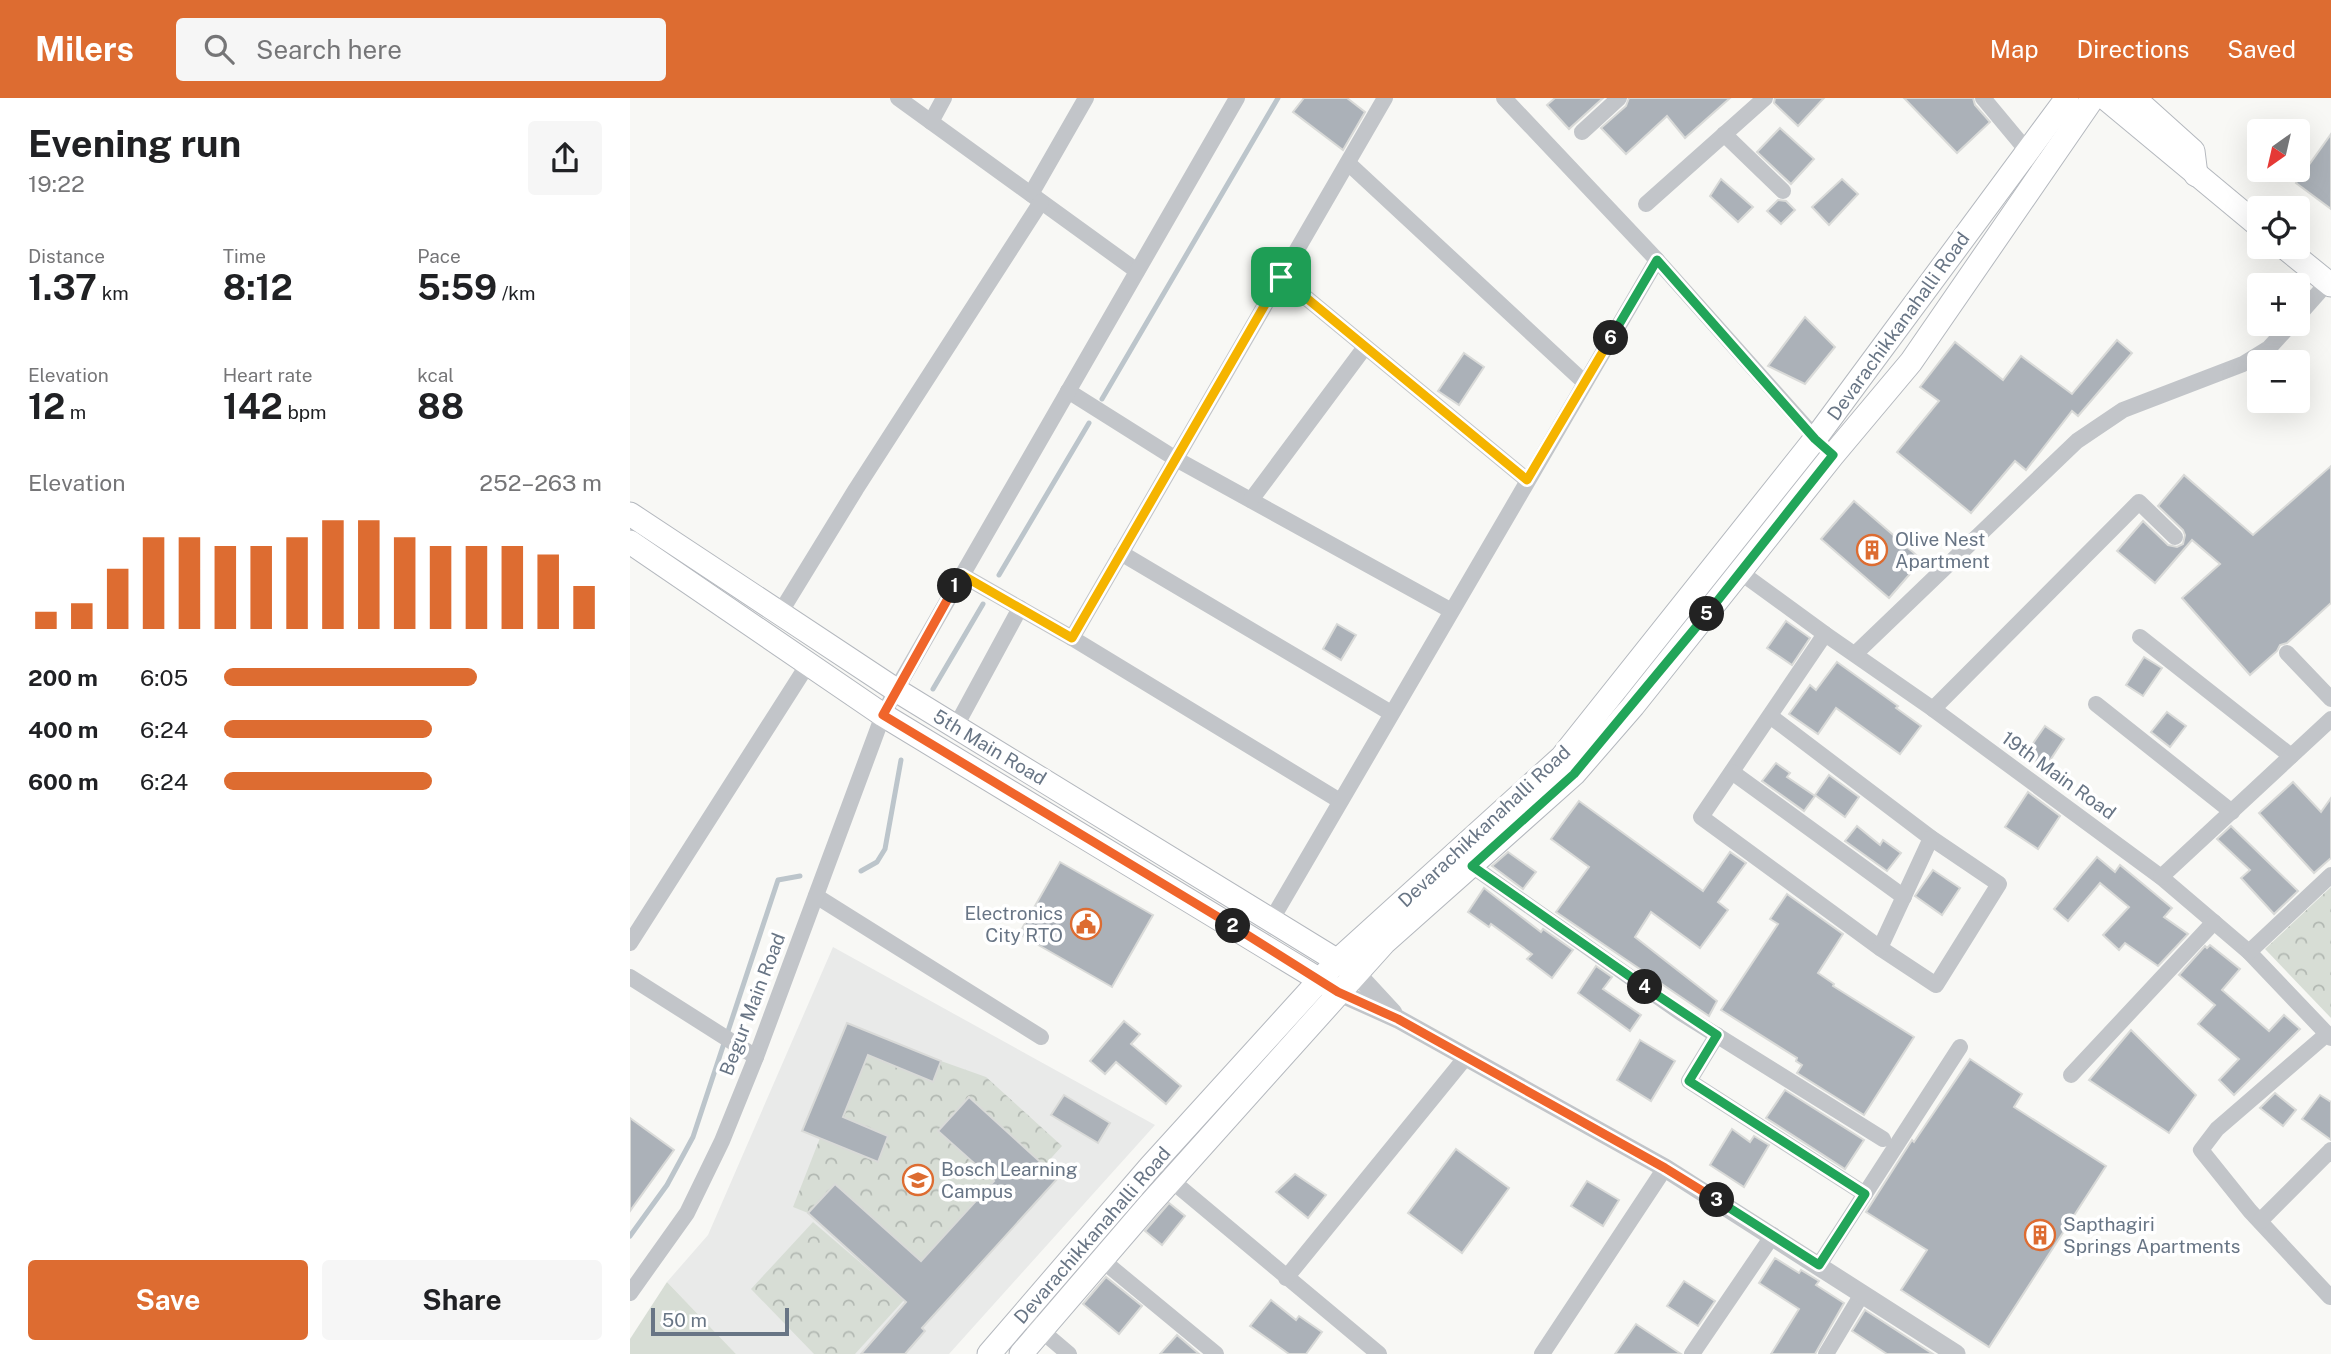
<!DOCTYPE html>
<meta charset="utf-8">
<style>
:root{--surface:#fff;--page:#f6f6f6;--text:#202124;--muted:#757577;--accent:#dd6c31}
body{margin:0;font-family:"Public Sans",sans-serif;background:var(--page);color:var(--text);height:100vh;display:flex;flex-direction:column;font-size:26px;white-space:nowrap}
*{box-sizing:border-box;margin:0}
p{font-size:23px;color:var(--muted)}
.icon{flex:none;width:38px;height:38px;fill:none;stroke:currentColor;stroke-width:2;stroke-linecap:round;stroke-linejoin:round}
.map{position:relative;flex:1;overflow:hidden}
.side{display:flex;flex-direction:column;background:var(--surface);width:630px}
.side>*{flex:none}
.needle{width:46px;rotate:214deg}
.buttons{position:absolute;left:1617px;top:21px;display:grid;gap:14px}
.buttons a{display:grid;place-items:center;width:63px;height:63px;border-radius:7px;background:var(--surface);box-shadow:0 7px 28px #0002;font-size:35px}
.scale{position:absolute;left:21px;bottom:18px;width:138px;box-sizing:border-box;padding-left:7px;border:4px solid #687585;border-top:0;font-size:19px;line-height:24px;white-space:nowrap;color:#687585;-webkit-text-stroke:5px #fff;paint-order:stroke}
.pin{position:absolute;display:grid;place-items:center;width:60px;height:60px;color:#fff;margin:-30px;border-radius:14px;box-shadow:0 4px 10px #0006}
.km{position:absolute;width:35px;height:35px;margin:-18px;border-radius:50%;background:#222;color:#fff;font-size:19px;line-height:35px;text-align:center}
.round{display:grid;place-items:center;flex:none;width:74px;height:74px;border-radius:7px;background:var(--page)}
.headline{display:flex;align-items:center;justify-content:space-between;height:119px;padding:0 28px}
h1{font-size:38px;font-weight:700;line-height:52px}
.metrics{display:grid;grid-template-columns:repeat(3,1fr);gap:10px;height:119px;padding:7px 28px}
.metrics div{display:grid;align-content:center}
.metrics b{font-size:35px;font-weight:700}
.metrics small{font-size:19px;font-weight:400}
.metrics p{font-size:19px}
.chart{height:196px;padding:14px 28px}
.chart p{display:flex;justify-content:space-between}
.chart svg{width:100%;height:126px;margin-top:7px;stroke:var(--accent);stroke-width:6}
.button{display:flex;gap:14px;margin-top:auto;padding:14px 28px}
.button a{flex:1;height:80px;border-radius:7px;background:var(--accent);color:#fff;font-size:28px;font-weight:700;line-height:80px;text-align:center}
.button a+a{background:var(--page);color:var(--text)}
ul{padding:0 28px;list-style:none;font-size:23px}
li{display:grid;grid-template-columns:112px 84px 1fr;align-items:center;height:52px}
li i{height:18px;border-radius:9px;background:var(--accent)}
header{display:flex;align-items:center;gap:42px;box-sizing:border-box;height:98px;padding:0 35px;background:var(--accent);color:#fff}
header strong{font-size:33px}
nav{display:flex;gap:38px;margin-inline-start:auto;font-size:24px}
.search{width:490px;height:63px;background:var(--page);display:flex;align-items:center;gap:18px;box-sizing:border-box;padding:0 24px;border-radius:7px;color:var(--muted);font-size:26px}
main{display:flex;flex:1;min-height:0}
.map>svg:first-child{display:block}
.built{fill:#e9eae9}
.grass{fill:#d7ddd5}
.park{fill:url(#park-crowns)}
.lines{fill:none;stroke-linecap:round;stroke-linejoin:round}
.stream{stroke:#bcc5cb;stroke-width:5}
.building{fill:#abb1b8;stroke:#d9dad8;stroke-width:2}
.secondary-casing{stroke:#b4b8be;stroke-width:25}
.minor{stroke:#c2c5c9;stroke-width:16}
.tertiary{stroke:#c2c5c9;stroke-width:19}
.secondary{stroke:#fff;stroke-width:23}
.split-1-casing{stroke:#fff;stroke-width:14}
.split-2-casing{stroke:#fff;stroke-width:14}
.split-3-casing{stroke:#fff;stroke-width:14}
.split-4-casing{stroke:#fff;stroke-width:14}
.split-5-casing{stroke:#fff;stroke-width:14}
.split-6-casing{stroke:#fff;stroke-width:14}
.split-7-casing{stroke:#fff;stroke-width:14}
.split-1{stroke:#f5b400;stroke-width:9}
.split-2{stroke:#f0652b;stroke-width:9}
.split-3{stroke:#f0652b;stroke-width:9}
.split-4{stroke:#22a559;stroke-width:9}
.split-5{stroke:#22a559;stroke-width:9}
.split-6{stroke:#22a559;stroke-width:9}
.split-7{stroke:#f5b400;stroke-width:9}
.labels{text-anchor:middle;stroke-width:7;stroke-linejoin:round;paint-order:stroke}
.street-label{font-size:19px;fill:#687585;stroke:#fff}
.poi-label{font-size:19px;fill:#687585;stroke:#fff;text-anchor:start}
</style>
<header>
<strong>Milers</strong>
<div class="search"><svg class="icon" aria-label="search" viewBox="0 0 24 24"><circle cx="10" cy="10" r="6"/><path d="M15 15l6 6"/></svg>Search here</div>
<nav><a>Map</a><a>Directions</a><a>Saved</a></nav>
</header>
<main>
<section class="side">
<div class="headline"><div><h1>Evening run</h1><p>19:22</p></div><a class="round"><svg class="icon" aria-label="share" viewBox="0 0 24 24"><path d="M12 15V3M7 8l5-5 5 5M5 13v7h14v-7"/></svg></a></div>
<div class="metrics">
<div><p>Distance</p><b>1.37<small> km</small></b></div>
<div><p>Time</p><b>8:12</b></div>
<div><p>Pace</p><b>5:59<small> /km</small></b></div>
</div>
<div class="metrics">
<div><p>Elevation</p><b>12<small> m</small></b></div>
<div><p>Heart rate</p><b>142<small> bpm</small></b></div>
<div><p>kcal</p><b>88</b></div>
</div>
<div class="chart"><p><span>Elevation</span>252–263 m</p>
<svg viewBox="0 0 160 44" preserveAspectRatio="none"><path d="M5 44V38M15 44V35M25 44V23M35 44V12M45 44V12M55 44V15M65 44V15M75 44V12M85 44V6M95 44V6M105 44V12M115 44V15M125 44V15M135 44V15M145 44V18M155 44V29"/></svg>
</div>
<ul>
<li><b>200 m</b>6:05<i style="width:67%"></i></li>
<li><b>400 m</b>6:24<i style="width:55%"></i></li>
<li><b>600 m</b>6:24<i style="width:55%"></i></li>
</ul>
<div class="button"><a>Save</a><a>Share</a></div>
</section>
<div class="map">
<svg width="1701" height="1256" viewBox="0 0 1701 1256">
<defs>
<pattern id="park-crowns" width="20" height="18" patternUnits="userSpaceOnUse" patternTransform="scale(1.75)"><rect width="20" height="18" fill="#d7ddd5"/><path d="M2 6a3 3 0 1 1 6 0M12 15a3 3 0 1 1 6 0" fill="none" stroke="#b2b8b2"/></pattern>
</defs>
<rect width="100%" height="100%" fill="#f8f8f5"/>
<polygon class="built" points="203,849 525,1027 319,1256 106,1256 37,1184 78,1137"/>
<polygon class="grass" points="37,1184 106,1256 0,1256 0,1241"/>
<g class="park">
<polygon points="1701,789 1701,920 1635,851"/>
<polygon points="238,957 303,984 311,963 356,979 432,1048 414,1068 308,1033 364,1083 291,1163 205,1086 178,1115 163,1109 190,1040 213,1019"/>
<polygon points="183,1124 274,1202 225,1256 184,1256 121,1191"/>
</g>
<g class="lines">
<g class="stream">
<polyline points="472,301 648,0"/>
<polyline points="369,477 459,325"/>
<polyline points="303,591 353,506"/>
<polyline points="231,773 247,764 255,751 271,662"/>
<polyline points="0,1138 37,1087 63,1039 148,782 170,778"/>
</g>
</g>
<g class="building">
<polygon points="674,0 717,0 735,14 713,52 663,14"/>
<polygon points="925,0 973,0 939,31 917,7"/>
<polygon points="999,0 1100,0 1055,40 1037,18 996,56 971,30 996,8"/>
<polygon points="1145,0 1194,0 1168,28 1144,5"/>
<polygon points="1274,0 1343,0 1345,7 1360,24 1327,55"/>
<polygon points="1150,30 1184,61 1161,86 1127,54"/>
<polygon points="1701,36 1701,111 1666,85"/>
<polygon points="1091,81 1123,109 1108,124 1080,98"/>
<polygon points="1212,81 1228,96 1199,127 1182,109"/>
<polygon points="1148,102 1156,103 1165,112 1151,126 1137,113"/>
<polygon points="1175,219 1205,249 1175,286 1138,268"/>
<polygon points="1487,242 1502,255 1448,318 1442,313 1396,372 1385,363 1341,415 1267,354 1309,303 1290,289 1325,244 1373,282 1391,258 1442,296"/>
<polygon points="834,255 854,269 829,307 808,293"/>
<polygon points="1701,368 1701,505 1657,545 1650,547 1647,553 1620,577 1552,500 1590,466 1562,442 1525,485 1487,453 1513,423 1538,447 1547,449 1553,446 1555,437 1553,432 1528,408 1554,377 1623,437"/>
<polygon points="1224,403 1292,462 1259,500 1191,441"/>
<polygon points="1156,523 1180,540 1162,567 1137,550"/>
<polygon points="707,526 726,537 711,562 693,551"/>
<polygon points="1514,559 1532,570 1513,598 1496,587"/>
<polygon points="1207,564 1268,608 1266,610 1291,628 1270,656 1206,610 1188,636 1159,616 1180,587 1186,592"/>
<polygon points="1537,614 1556,628 1540,649 1521,634"/>
<polygon points="1415,628 1434,641 1415,670 1395,657"/>
<polygon points="1146,665 1160,675 1157,679 1185,698 1174,713 1132,683"/>
<polygon points="1199,677 1229,699 1215,719 1185,697"/>
<polygon points="1663,684 1691,714 1701,700 1701,760 1684,775 1629,715"/>
<polygon points="1398,694 1430,718 1408,751 1375,729"/>
<polygon points="949,703 1073,793 1100,754 1116,765 1088,804 1098,812 1070,850 1021,814 1005,839 1087,903 1079,918 926,814 959,769 921,741"/>
<polygon points="1227,728 1250,747 1253,742 1271,755 1257,773 1215,743"/>
<polygon points="1601,728 1668,793 1644,816 1611,780 1620,772 1587,741"/>
<polygon points="878,754 906,774 893,791 862,768"/>
<polygon points="1467,759 1485,774 1490,767 1542,810 1534,819 1558,836 1528,868 1495,845 1489,852 1473,837 1499,809 1470,785 1438,823 1424,811"/>
<polygon points="430,764 523,817 482,889 389,836"/>
<polygon points="1303,772 1330,790 1312,817 1285,798"/>
<polygon points="854,790 911,834 913,831 943,852 922,880 897,861 902,856 861,826 859,829 838,814"/>
<polygon points="1157,796 1213,836 1188,875 1204,886 1203,888 1284,939 1234,1017 1167,975 1172,967 1166,963 1167,960 1091,912 1148,826 1140,821"/>
<polygon points="1580,847 1610,871 1592,892 1639,933 1654,917 1670,931 1604,997 1589,982 1609,961 1568,926 1585,907 1549,877 1575,848 1577,850"/>
<polygon points="966,868 982,879 973,891 1011,917 1000,933 948,895"/>
<polygon points="494,923 510,936 501,946 551,988 536,1006 486,964 475,976 460,963"/>
<polygon points="217,925 311,963 303,984 238,957 213,1019 258,1038 248,1064 172,1033"/>
<polygon points="1501,932 1566,997 1539,1035 1459,982"/>
<polygon points="1010,942 1045,963 1021,1003 987,982"/>
<polygon points="1340,961 1392,996 1384,1009 1476,1068 1359,1249 1271,1192 1297,1152 1236,1114 1282,1042 1284,1044"/>
<polygon points="1155,992 1234,1042 1215,1071 1136,1020"/>
<polygon points="1645,995 1666,1012 1653,1028 1630,1010"/>
<polygon points="434,997 480,1025 468,1045 421,1017"/>
<polygon points="1690,997 1701,1004 1701,1042 1672,1021"/>
<polygon points="339,999 428,1080 292,1230 295,1233 275,1256 231,1256 276,1204 178,1115 205,1086 291,1163 364,1083 308,1033"/>
<polygon points="0,1020 44,1052 0,1113"/>
<polygon points="1102,1031 1120,1044 1124,1038 1139,1047 1114,1089 1080,1067"/>
<polygon points="826,1051 879,1090 832,1155 778,1115"/>
<polygon points="665,1076 696,1097 678,1120 646,1094"/>
<polygon points="957,1083 989,1102 973,1128 941,1108"/>
<polygon points="539,1105 555,1118 532,1147 515,1133"/>
<polygon points="1145,1160 1169,1175 1171,1172 1189,1183 1186,1187 1214,1205 1185,1256 1141,1256 1169,1211 1129,1185"/>
<polygon points="476,1179 512,1208 489,1236 453,1206"/>
<polygon points="1054,1183 1085,1203 1068,1228 1037,1208"/>
<polygon points="641,1202 666,1222 669,1218 692,1234 676,1256 659,1256 620,1228"/>
<polygon points="1235,1212 1303,1256 1257,1256 1222,1233"/>
<polygon points="1006,1226 1051,1256 985,1256"/>
<polygon points="547,1237 561,1249 569,1256 530,1256"/>
</g>
<g class="lines">
<g class="secondary-casing">
<g id="secondary">
<polyline points="1475,0 1629,128"/>
<polyline points="1504,0 1563,53 1566,77"/>
<polyline points="1654,149 1701,187"/>
<polyline points="0,416 266,592 719,870"/>
<polyline points="0,444 253,617 703,890"/>
<polyline points="359,1256 520,1069 708,862 932,659 1185,341 1437,0"/>
<polyline points="391,1256 519,1107 754,845 944,676 1003,608 1203,357 1281,264 1463,0"/>
</g>
</g>
<g class="minor">
<polyline points="268,0 507,173"/>
<polyline points="874,0 1027,162 1191,346"/>
<polyline points="1353,0 1403,60"/>
<polyline points="301,24 314,0"/>
<polyline points="952,34 989,0"/>
<polyline points="1094,36 1153,93"/>
<polyline points="718,65 954,284"/>
<polyline points="401,96 456,0"/>
<polyline points="1016,106 1135,0"/>
<polyline points="651,179 897,382"/>
<polyline points="1668,218 1698,184"/>
<polyline points="438,293 546,361 820,512"/>
<polyline points="621,402 735,249"/>
<polyline points="491,455 761,615"/>
<polyline points="1110,474 1195,536 1303,611 1531,779 1619,854 1701,940"/>
<polyline points="332,477 442,540 710,703"/>
<polyline points="150,515 226,391 411,104"/>
<polyline points="1510,539 1661,658"/>
<polyline points="442,540 755,0"/>
<polyline points="1657,555 1701,601"/>
<polyline points="1225,556 1447,343 1493,312 1613,266 1639,250 1661,226"/>
<polyline points="1466,606 1602,714"/>
<polyline points="1303,611 1509,404 1545,439"/>
<polyline points="1140,618 1301,740 1369,786 1306,887 1250,850 1071,719 1195,536"/>
<polyline points="326,628 390,510"/>
<polyline points="1102,674 1274,799"/>
<polyline points="842,768 1051,915 1253,1041"/>
<polyline points="1531,779 1701,621"/>
<polyline points="186,798 411,939"/>
<polyline points="642,821 1027,162"/>
<polyline points="0,845 178,566"/>
<polyline points="1250,850 1301,740"/>
<polyline points="1619,854 1701,777"/>
<polyline points="0,879 126,959"/>
<polyline points="1697,936 1587,1031 1571,1052 1620,1113 1700,1199"/>
<polyline points="1087,937 1059,983 1235,1096"/>
<polyline points="1441,977 1584,824"/>
<polyline points="541,1082 749,1256"/>
<polyline points="1630,1123 1701,1052"/>
<polyline points="472,1162 586,1256"/>
<polyline points="1189,1167 1330,949"/>
<polyline points="656,1180 836,959"/>
<polyline points="0,1195 57,1115 92,1043 126,959 253,617 266,592 607,0"/>
<polyline points="393,1217 439,1256"/>
<polyline points="912,1256 1035,1070"/>
<polyline points="1062,1256 1143,1137"/>
<polyline points="1196,1256 1232,1196"/>
</g>
<g class="tertiary">
<polyline points="726,875 763,915"/>
<polyline points="708,894 768,921 1035,1070 1326,1256"/>
</g>
<use href="#secondary" class="secondary"/>
</g>
<g class="lines">
<g class="split-1-casing">
<polyline id="split-1" points="325,488 332,477 442,540 651,179"/>
</g>
<g class="split-2-casing">
<polyline id="split-2" points="325,488 253,617 603,828"/>
</g>
<g class="split-3-casing">
<polyline id="split-3" points="603,828 708,894 768,921 1035,1070 1087,1102"/>
</g>
<g class="split-4-casing">
<polyline id="split-4" points="1015,889 1087,937 1059,983 1235,1096 1189,1167 1087,1102"/>
</g>
<g class="split-5-casing">
<polyline id="split-5" points="1015,889 842,768 944,676 1077,516"/>
</g>
<g class="split-6-casing">
<polyline id="split-6" points="981,240 1027,162 1185,341 1203,357 1077,516"/>
</g>
<g class="split-7-casing">
<polyline id="split-7" points="651,179 897,382 981,240"/>
</g>
<use href="#split-1" class="split-1"/>
<use href="#split-2" class="split-2"/>
<use href="#split-3" class="split-3"/>
<use href="#split-4" class="split-4"/>
<use href="#split-5" class="split-5"/>
<use href="#split-6" class="split-6"/>
<use href="#split-7" class="split-7"/>
</g>
<defs>
<g id="building-ring" transform="scale(1.575)"><circle r="9.5" fill="#fff" stroke="#dd6c31" stroke-width="1.5"/><path d="M-4-6H4V6H1V3H-1V6H-4ZM-2.5-4.3h1.7v1.8h-1.7ZM.8-4.3h1.7v1.8H.8ZM-2.5-1h1.7V.8h-1.7ZM.8-1h1.7V.8H.8Z" fill="#dd6c31"/></g>
<g id="civic-ring" transform="scale(1.575)"><circle r="9.5" fill="#fff" stroke="#dd6c31" stroke-width="1.5"/><path d="M-.6-6.5H3V-4.5H.6V-3L4-1V1h2V6H-6V1h2V-1L-.6-3ZM-1.2 2.5V6h2.4V2.5Z" fill="#dd6c31"/></g>
<g id="university-ring" transform="scale(1.575)"><circle r="9.5" fill="#fff" stroke="#dd6c31" stroke-width="1.5"/><path d="M0-5L7-2L0 1L-7-2ZM-4 1L0 2.5L4 1V4Q0 6-4 4Z" fill="#dd6c31"/></g>
</defs>
<g fill-rule="evenodd">
<use href="#building-ring" x="1242" y="452"/>
<use href="#civic-ring" x="456" y="826"/>
<use href="#university-ring" x="288" y="1082"/>
<use href="#building-ring" x="1410" y="1137"/>
</g>
<g class="labels">
<g class="street-label">
<text transform="translate(1268 228) rotate(-54)" y="7">Devarachikkanahalli Road</text>
<text transform="translate(360 649) rotate(31)" y="7">5th Main Road</text>
<text transform="translate(1429 677) rotate(36)" y="7">19th Main Road</text>
<text transform="translate(854 728) rotate(-43)" y="7">Devarachikkanahalli Road</text>
<text transform="translate(122 906) rotate(-69)" y="7">Begur Main Road</text>
<text transform="translate(462 1137) rotate(-49)" y="7">Devarachikkanahalli Road</text>
</g>
<g class="poi-label">
<text x="1265" y="448">Olive Nest<tspan x="1265" dy="22">Apartment</tspan></text>
<text x="433" y="822" text-anchor="end">Electronics<tspan x="433" dy="22">City RTO</tspan></text>
<text x="311" y="1078">Bosch Learning<tspan x="311" dy="22">Campus</tspan></text>
<text x="1433" y="1133">Sapthagiri<tspan x="1433" dy="22">Springs Apartments</tspan></text>
</g>
</g>
</svg>
<div class="buttons">
<a><svg class="needle" viewBox="-14 -14 28 28"><path d="M0-13l5 13h-10z" fill="#e53935"/><path d="M0 13l5-13h-10z" fill="#757577"/></svg></a>
<a><svg class="icon" aria-label="locate" viewBox="0 0 24 24"><circle cx="12" cy="12" r="6"/><path d="M12 2v4M12 18v4M2 12h4M18 12h4"/></svg></a>
<a>+</a>
<a>−</a>
</div>
<div class="scale">50 m</div>
<div class="pin" style="left:651px;top:179px;background:#1e9e55"><svg class="icon" aria-label="arrive" viewBox="0 0 24 24"><path d="M6 21V4h12l-3 4 3 4H6"/></svg></div>
<b class="km" style="left:325px;top:488px">1</b>
<b class="km" style="left:603px;top:828px">2</b>
<b class="km" style="left:1087px;top:1102px">3</b>
<b class="km" style="left:1015px;top:889px">4</b>
<b class="km" style="left:1077px;top:516px">5</b>
<b class="km" style="left:981px;top:240px">6</b>
</div>
</main>
